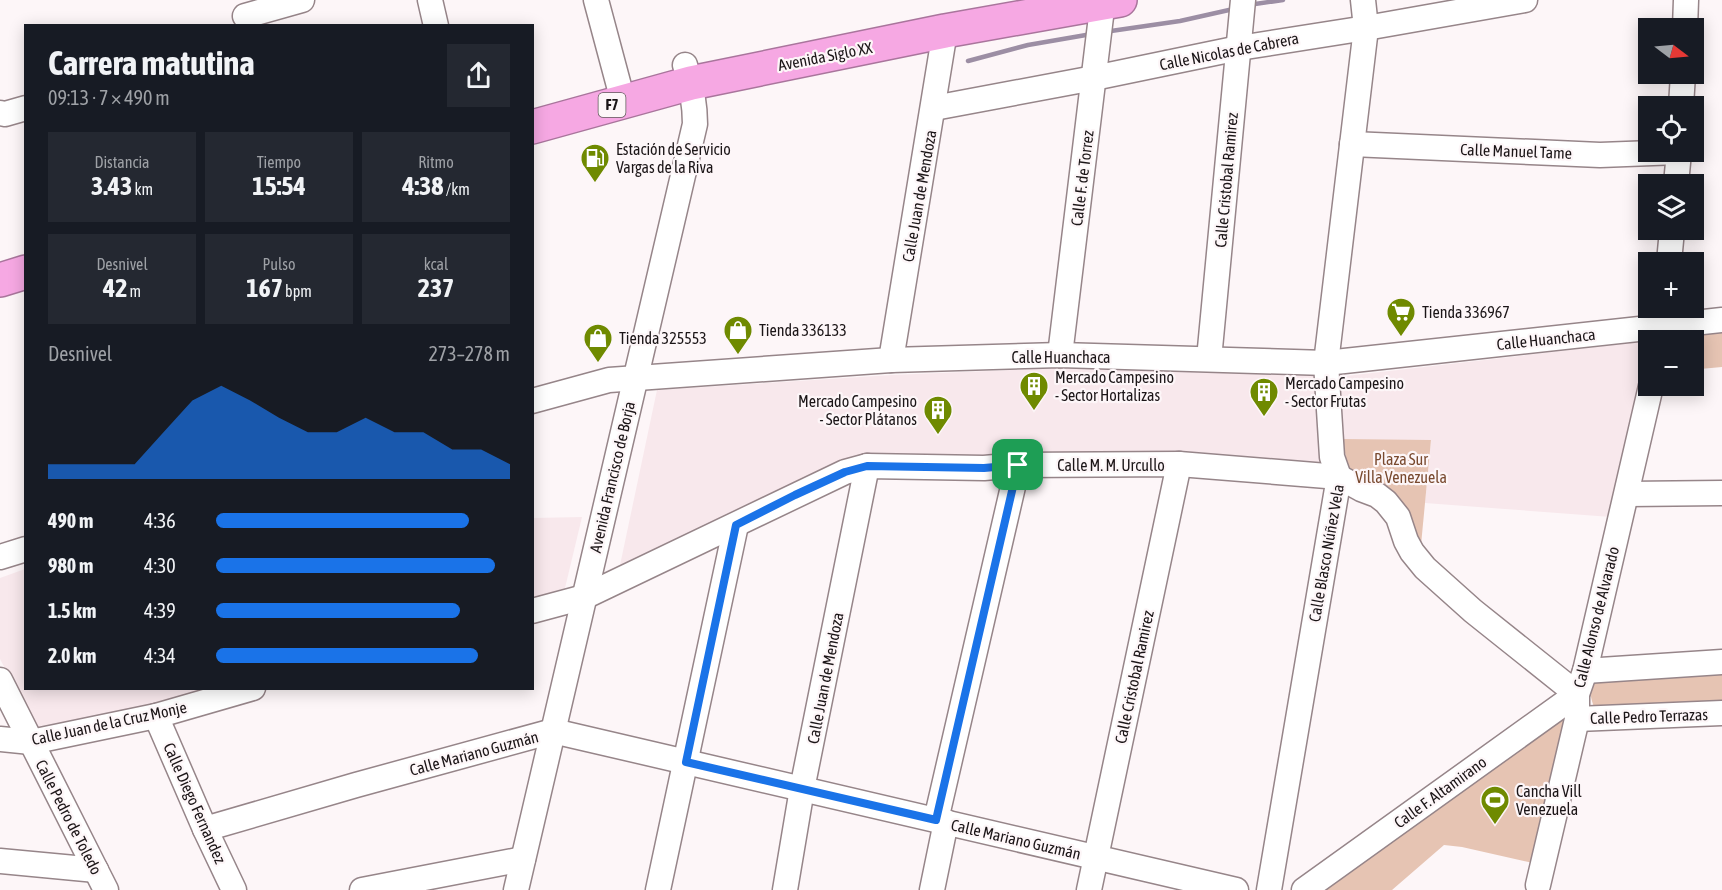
<!DOCTYPE html>
<html lang="es">
<meta charset="utf-8">
<style>
:root{--surface:#171b24;--page:#242831;--text:#f1f3f6;--muted:#9ea1a6;--accent:#1a73e8}
body{margin:0;font-family:"Asap Condensed",sans-serif;background:var(--page);color:var(--text);height:100vh;display:flex;flex-direction:column;font-size:22px;white-space:nowrap}
*{box-sizing:border-box;margin:0}
p{font-size:20px;color:var(--muted)}
.icon{flex:none;width:33px;height:33px;fill:none;stroke:currentColor;stroke-width:2;stroke-linecap:round;stroke-linejoin:round}
.map{position:relative;flex:1;overflow:hidden}
.side{position:absolute;left:24px;top:24px;width:510px;height:666px;display:flex;flex-direction:column;background:var(--surface);border-radius:0px;box-shadow:0 3px 15px #0003}
.side>*{flex:none}
.needle{width:39px;rotate:106deg}
.tools{position:absolute;left:1638px;top:18px;display:grid;gap:12px}
.tools a{display:grid;place-items:center;width:66px;height:66px;border-radius:0px;background:var(--surface);box-shadow:0 3px 15px #0003;font-size:30px}
.pin{position:absolute;display:grid;place-items:center;width:51px;height:51px;color:#fff;margin:-26px;border-radius:12px;box-shadow:0 3px 9px #0006}
.round{display:grid;place-items:center;flex:none;width:63px;height:63px;border-radius:0px;background:var(--page)}
.overview{display:flex;align-items:center;justify-content:space-between;height:102px;padding:0 24px}
h1{font-size:33px;font-weight:700;line-height:45px}
.metrics{display:grid;grid-template-columns:repeat(3,1fr);gap:9px;height:102px;padding:6px 24px}
.metrics div{display:grid;align-content:center;border-radius:0px;background:var(--page);text-align:center}
.metrics b{font-size:26px;font-weight:700}
.metrics small{font-size:16px;font-weight:400}
.metrics p{font-size:16px}
.chart{height:168px;padding:12px 24px}
.chart p{display:flex;justify-content:space-between}
.chart svg{width:100%;height:108px;margin-top:6px;fill:var(--accent);opacity:.7}
ul{padding:0 24px;list-style:none;font-size:20px}
li{display:grid;grid-template-columns:96px 72px 1fr;align-items:center;height:45px}
li i{height:15px;border-radius:8px;background:var(--accent)}
.map>svg:first-child{display:block}
.built{fill:#f8e8ec}
.green{fill:#e6c4b3}
.lines{fill:none;stroke-linecap:round;stroke-linejoin:round}
.stream{stroke:#9c8ea4;stroke-width:4.5}
.minor-casing{stroke:#968589;stroke-width:27}
.highway-casing{stroke:#a9759c;stroke-width:36}
.minor{stroke:#fff;stroke-width:24}
.highway{stroke:#f6a8e3;stroke-width:33}
.route-casing{stroke:#fff;stroke-width:12}
.route{stroke:#1a73e8;stroke-width:8}
.labels{text-anchor:middle;stroke-width:4.5;stroke-linejoin:round;paint-order:stroke}
.shield{fill:#fdf6f8;stroke:#5f585a;stroke-width:1.5}
.shield-label{font-size:15px;font-weight:bold;fill:#1b1517}
.street-label{font-size:16px;fill:#1b1517;stroke:#fdf6f8}
.poi-label{font-size:16px;fill:#1b1517;stroke:#fdf6f8;text-anchor:start}
.park-label{font-size:16px;fill:#794a2f;stroke:#fdf6f8}
</style>
<div class="map">
<svg width="1722" height="890" viewBox="0 0 1722 890">
<rect width="100%" height="100%" fill="#fdf6f8"/>
<g class="built">
<polygon points="1648,341 1648,348 1611,517 1425,503 1431,440 1342,440 1348,467 1189,453 876,456 619,570 657,390 892,375 1083,367 1322,372 1346,376"/>
<polygon points="582,517 565,588 533,598 533,518"/>
<polygon points="25,569 26,688 212,689 152,705 36,728 0,659 0,578"/>
</g>
<g class="green">
<polygon points="1722,332 1722,367 1700,369 1699,366 1694,366 1694,340 1679,340 1682,336"/>
<polygon points="1342,439 1431,440 1421,545 1351,474 1348,467"/>
<path d="M1722,674V703L1594,707C1591,698 1588,690 1594,682Z"/>
<polygon points="1562,718 1565,721 1533,863 1462,847 1444,845 1392,890 1325,890"/>
</g>
<g class="lines">
<g class="stream">
<polyline points="1255,4 1283,0"/>
<polyline points="1111,31 1180,21 1229,10"/>
<polyline points="968,61 1028,45 1086,35"/>
</g>
<g class="minor-casing">
<g id="minor">
<polyline points="430,0 436,26"/>
<polyline points="596,0 623,101"/>
<polyline points="245,16 302,0"/>
<polyline points="1685,28 1686,0"/>
<polyline points="1681,106 1683,74"/>
<polyline points="934,108 1094,78 1239,48 1366,28 1525,0"/>
<polyline points="0,113 5,114 26,108"/>
<polyline points="1352,144 1600,155 1679,152"/>
<polyline points="1676,184 1679,152"/>
<polyline points="1669,262 1672,230"/>
<polyline points="1060,355 1103,0"/>
<polyline points="1209,359 1243,0"/>
<polyline points="891,360 945,31"/>
<polyline points="532,401 609,380 891,360 1060,355 1326,363 1722,320"/>
<polyline points="1627,494 1722,493"/>
<polyline points="0,557 26,549"/>
<polyline points="532,611 584,597 845,472 867,466 984,468 1018,465 1179,464 1339,477 1361,489 1377,495 1386,502 1398,517 1406,541 1412,552 1425,568 1473,611 1577,694"/>
<polyline points="1585,671 1722,662"/>
<polyline points="0,680 106,890"/>
<polyline points="156,716 205,829 234,890"/>
<polyline points="1577,719 1722,713"/>
<polyline points="0,739 31,742 156,716 253,688"/>
<polyline points="936,820 1018,465"/>
<polyline points="205,829 356,785 553,731 1236,890"/>
<polyline points="0,861 96,870"/>
<polyline points="1538,885 1577,719 1577,694 1585,671 1651,386"/>
<polyline points="362,890 523,859"/>
<path d="M516,890L695,124C695,103 691,84 685,65"/>
<polyline points="658,890 736,525"/>
<polyline points="785,890 802,789 867,466"/>
<polyline points="932,890 946,822"/>
<polyline points="1089,890 1179,464"/>
<polyline points="1269,890 1339,477 1332,457 1326,363 1366,28 1363,0"/>
<polyline points="1304,890 1577,694"/>
</g>
</g>
<g class="highway-casing">
<g id="highway">
<polyline points="532,127 691,83 945,31 1120,0"/>
<polyline points="0,280 26,272"/>
</g>
</g>
<use href="#minor" class="minor"/>
<use href="#highway" class="highway"/>
</g>
<g class="lines">
<g class="route-casing">
<polygon id="route" points="1018,465 936,820 686,762 736,525 795,495 845,472 867,466 984,468"/>
</g>
<use href="#route" class="route"/>
</g>
<defs>
<g id="fuel-pin" transform="scale(1.5)"><path d="M0 17L-7.5 6A9.5 9.5 0 1 1 7.5 6Z" fill="#6f8a00" stroke="#fdf6f8"/><path d="M-5.5-6h7V0h2V4h1.3V-2.5L3-4.5l.8-.8L6-3V5H2.5V1h-1V6h-7ZM-4.2-4.7v3.2H.2V-4.7Z" fill="#fff"/></g>
<g id="supermarket-pin" transform="scale(1.5)"><path d="M0 17L-7.5 6A9.5 9.5 0 1 1 7.5 6Z" fill="#6f8a00" stroke="#fdf6f8"/><path d="M-6-5.5h2.5l.6 2H6L4.5 2H-2.5L-4.4-4H-6ZM-1.5 3.2a1.3 1.3 0 1 0 .1 0ZM3 3.2a1.3 1.3 0 1 0 .1 0Z" fill="#fff"/></g>
<g id="shop-pin" transform="scale(1.5)"><path d="M0 17L-7.5 6A9.5 9.5 0 1 1 7.5 6Z" fill="#6f8a00" stroke="#fdf6f8"/><path d="M-5-2.5h2.3a2.7 3.5 0 0 1 5.4 0H5L5.5 6h-11ZM-1.5-2.5h3a1.5 2.3 0 0 0-3 0Z" fill="#fff"/></g>
<g id="building-pin" transform="scale(1.5)"><path d="M0 17L-7.5 6A9.5 9.5 0 1 1 7.5 6Z" fill="#6f8a00" stroke="#fdf6f8"/><path d="M-4-6H4V6H1V3H-1V6H-4ZM-2.5-4.3h1.7v1.8h-1.7ZM.8-4.3h1.7v1.8H.8ZM-2.5-1h1.7V.8h-1.7ZM.8-1h1.7V.8H.8Z" fill="#fff"/></g>
<g id="stadium-pin" transform="scale(1.5)"><path d="M0 17L-7.5 6A9.5 9.5 0 1 1 7.5 6Z" fill="#6f8a00" stroke="#fdf6f8"/><path d="M0-5a6.5 5 0 1 0 0 10a6.5 5 0 1 0 0-10ZM-3.5-1.8h7v3.6h-7Z" fill="#fff"/></g>
</defs>
<g fill-rule="evenodd">
<use href="#fuel-pin" x="595" y="158"/>
<use href="#supermarket-pin" x="1401" y="312"/>
<use href="#shop-pin" x="738" y="330"/>
<use href="#shop-pin" x="598" y="338"/>
<use href="#building-pin" x="1034" y="386"/>
<use href="#building-pin" x="1264" y="392"/>
<use href="#building-pin" x="938" y="410"/>
<use href="#stadium-pin" x="1495" y="800"/>
</g>
<g class="labels">
<rect class="shield" x="598.5" y="93" width="27" height="24" rx="4.5"/>
<g class="shield-label">
<text x="612" y="110">F7</text>
</g>
<g class="street-label">
<text transform="translate(1229 51) rotate(-11)" y="6">Calle Nicolas de Cabrera</text>
<text transform="translate(825 56) rotate(-11)" y="6">Avenida Siglo XX</text>
<text transform="translate(1516 151) rotate(2)" y="6">Calle Manuel Tame</text>
<text transform="translate(1082 178) rotate(-83)" y="6">Calle F. de Torrez</text>
<text transform="translate(1226 180) rotate(-85)" y="6">Calle Cristobal Ramirez</text>
<text transform="translate(919 196) rotate(-80)" y="6">Calle Juan de Mendoza</text>
<text transform="translate(1546 339) rotate(-6)" y="6">Calle Huanchaca</text>
<text x="1061" y="363">Calle Huanchaca</text>
<text x="1111" y="471">Calle M. M. Urcullo</text>
<text transform="translate(612 477) rotate(-77)" y="6">Avenida Francisco de Borja</text>
<text transform="translate(1326 553) rotate(-80)" y="6">Calle Blasco Núñez Vela</text>
<text transform="translate(1596 617) rotate(-76)" y="6">Calle Alonso de Alvarado</text>
<text transform="translate(1134 677) rotate(-78)" y="6">Calle Cristobal Ramirez</text>
<text transform="translate(825 678) rotate(-79)" y="6">Calle Juan de Mendoza</text>
<text transform="translate(1649 716) rotate(-2)" y="6">Calle Pedro Terrazas</text>
<text transform="translate(109 723) rotate(-12)" y="6">Calle Juan de la Cruz Monje</text>
<text transform="translate(474 753) rotate(-15)" y="6">Calle Mariano Guzmán</text>
<text transform="translate(1440 792) rotate(-36)" y="6">Calle F. Altamirano</text>
<text transform="translate(195 803) rotate(66)" y="6">Calle Diego Fernandez</text>
<text transform="translate(69 817) rotate(63)" y="6">Calle Pedro de Toledo</text>
<text transform="translate(1016 839) rotate(13)" y="6">Calle Mariano Guzmán</text>
</g>
<g class="poi-label">
<text x="616" y="155">Estación de Servicio<tspan x="616" dy="18">Vargas de la Riva</tspan></text>
<text x="1422" y="318">Tienda 336967</text>
<text x="759" y="336">Tienda 336133</text>
<text x="619" y="344">Tienda 325553</text>
<text x="1055" y="383">Mercado Campesino<tspan x="1055" dy="18">- Sector Hortalizas</tspan></text>
<text x="1285" y="389">Mercado Campesino<tspan x="1285" dy="18">- Sector Frutas</tspan></text>
<text x="917" y="407" text-anchor="end">Mercado Campesino<tspan x="917" dy="18">- Sector Plátanos</tspan></text>
<text x="1516" y="797">Cancha Vill<tspan x="1516" dy="18">Venezuela</tspan></text>
</g>
<g class="park-label">
<text x="1401" y="465">Plaza Sur<tspan x="1401" dy="18">Villa Venezuela</tspan></text>
</g>
</g>
</svg>
<div class="tools">
<a><svg class="needle" viewBox="-14 -14 28 28"><path d="M0-13l5 13h-10z" fill="#e53935"/><path d="M0 13l5-13h-10z" fill="#9ea1a6"/></svg></a>
<a><svg class="icon" aria-label="locate" viewBox="0 0 24 24"><circle cx="12" cy="12" r="6"/><path d="M12 2v4M12 18v4M2 12h4M18 12h4"/></svg></a>
<a><svg class="icon" aria-label="layers" viewBox="0 0 24 24"><path d="M12 4l9 5-9 5-9-5zM3 14l9 5 9-5"/></svg></a>
<a>+</a>
<a>−</a>
</div>
<div class="pin" style="left:1018px;top:465px;background:#1e9e55"><svg class="icon" aria-label="arrive" viewBox="0 0 24 24"><path d="M6 21V4h12l-3 4 3 4H6"/></svg></div>
<section class="side">
<div class="overview"><div><h1>Carrera matutina</h1><p>09:13 · 7 × 490 m</p></div><a class="round"><svg class="icon" aria-label="share" viewBox="0 0 24 24"><path d="M12 15V3M7 8l5-5 5 5M5 13v7h14v-7"/></svg></a></div>
<div class="metrics">
<div><p>Distancia</p><b>3.43<small> km</small></b></div>
<div><p>Tiempo</p><b>15:54</b></div>
<div><p>Ritmo</p><b>4:38<small> /km</small></b></div>
</div>
<div class="metrics">
<div><p>Desnivel</p><b>42<small> m</small></b></div>
<div><p>Pulso</p><b>167<small> bpm</small></b></div>
<div><p>kcal</p><b>237</b></div>
</div>
<div class="chart"><p><span>Desnivel</span>273–278 m</p>
<svg viewBox="0 0 160 44" preserveAspectRatio="none"><path d="M0 44V38L10 38L20 38L30 38L40 25L50 12L60 6L70 12L80 19L90 25L100 25L110 19L120 25L130 25L140 32L150 32L160 38V44z"/></svg>
</div>
<ul>
<li><b>490 m</b>4:36<i style="width:86%"></i></li>
<li><b>980 m</b>4:30<i style="width:95%"></i></li>
<li><b>1.5 km</b>4:39<i style="width:83%"></i></li>
<li><b>2.0 km</b>4:34<i style="width:89%"></i></li>
</ul>
</section>
</div>
